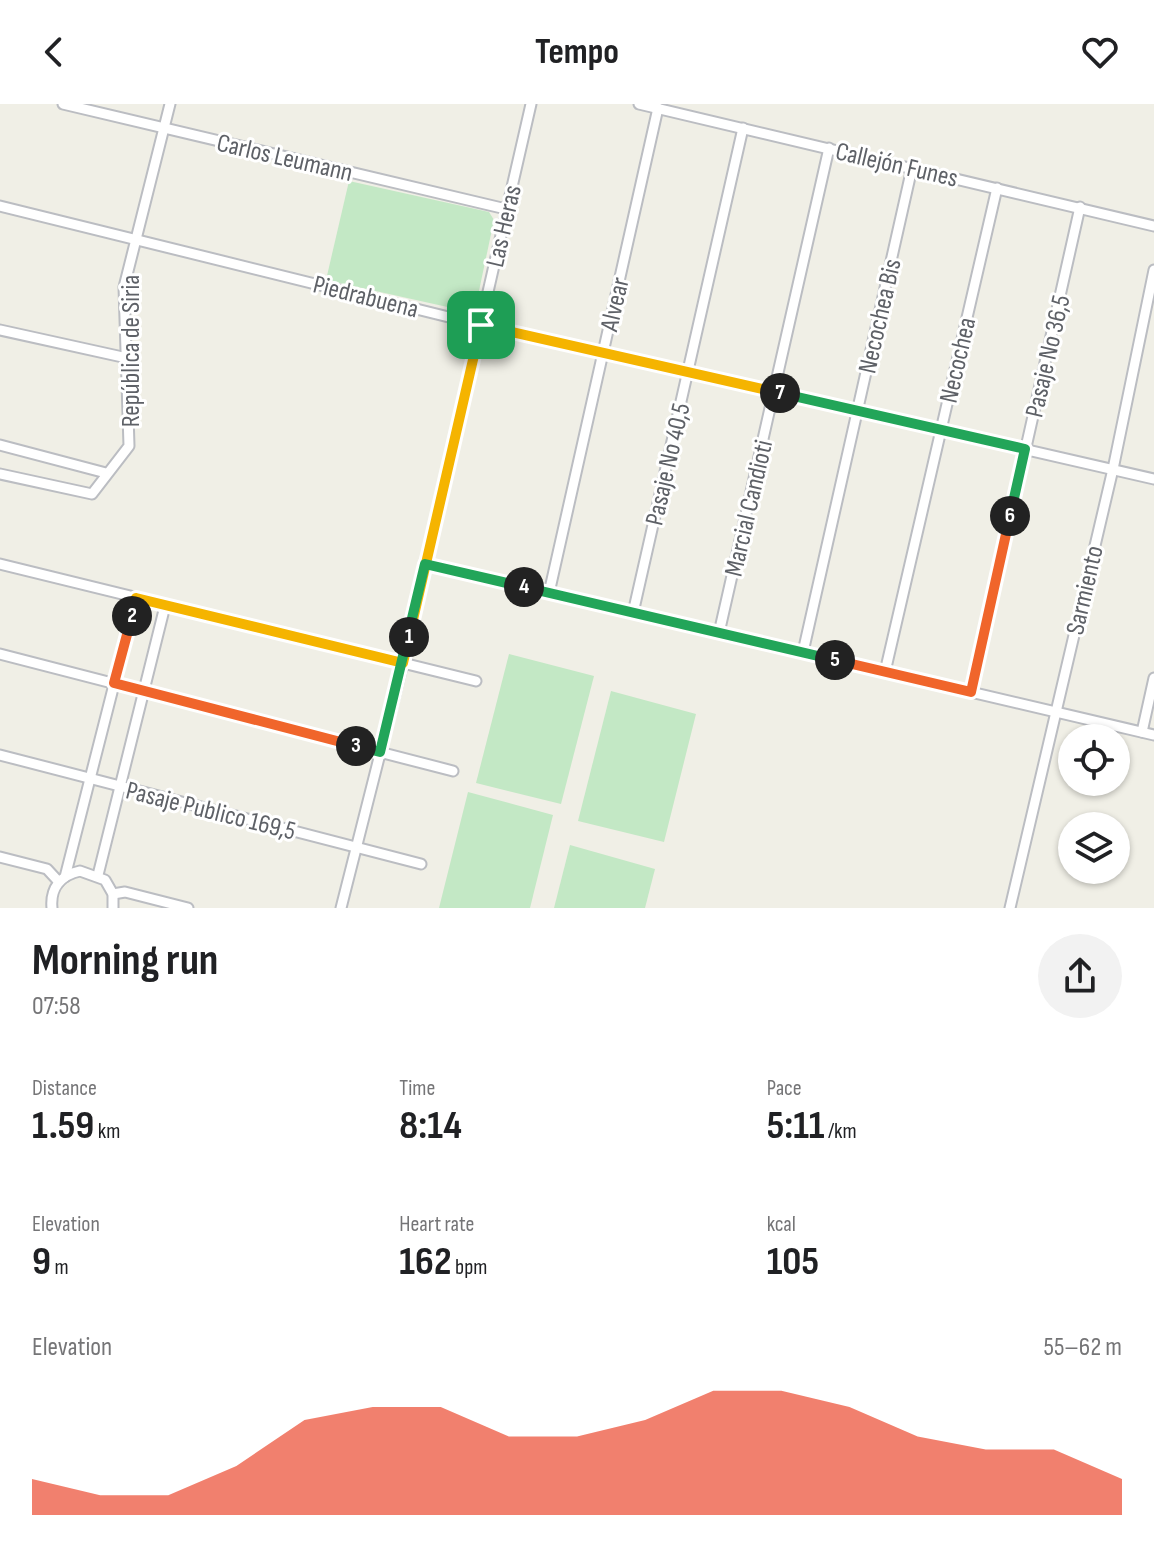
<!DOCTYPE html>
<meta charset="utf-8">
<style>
:root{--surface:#fff;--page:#f2f2f2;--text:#202124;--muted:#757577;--accent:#ec4b31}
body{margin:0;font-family:"Sofia Sans Condensed",sans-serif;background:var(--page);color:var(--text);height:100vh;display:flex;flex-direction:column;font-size:30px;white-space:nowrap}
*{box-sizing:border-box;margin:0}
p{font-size:26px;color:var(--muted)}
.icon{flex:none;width:44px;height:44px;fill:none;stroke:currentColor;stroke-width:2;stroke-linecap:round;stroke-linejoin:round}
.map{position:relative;height:804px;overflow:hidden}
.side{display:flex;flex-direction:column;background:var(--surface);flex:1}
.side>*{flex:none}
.buttons{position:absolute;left:1058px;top:620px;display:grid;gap:16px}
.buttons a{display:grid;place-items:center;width:72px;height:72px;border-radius:50%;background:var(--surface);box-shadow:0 2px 6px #0004;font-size:40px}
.pin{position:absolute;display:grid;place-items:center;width:68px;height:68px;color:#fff;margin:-34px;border-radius:16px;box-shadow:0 4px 12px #0006}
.km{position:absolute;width:40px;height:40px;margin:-20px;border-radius:50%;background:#222;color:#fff;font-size:22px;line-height:40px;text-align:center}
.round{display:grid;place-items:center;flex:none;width:84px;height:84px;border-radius:42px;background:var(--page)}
.summary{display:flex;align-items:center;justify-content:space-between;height:136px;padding:0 32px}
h1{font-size:44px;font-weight:700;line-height:60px}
.metrics{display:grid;grid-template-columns:repeat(3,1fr);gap:12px;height:136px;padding:8px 32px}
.metrics div{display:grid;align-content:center}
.metrics b{font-size:40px;font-weight:700}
.metrics small{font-size:22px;font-weight:400}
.metrics p{font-size:22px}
.chart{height:224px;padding:16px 32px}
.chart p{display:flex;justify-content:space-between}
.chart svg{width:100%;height:144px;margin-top:8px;fill:var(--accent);opacity:.7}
header{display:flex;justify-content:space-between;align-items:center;height:104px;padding:0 32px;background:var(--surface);font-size:36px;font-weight:700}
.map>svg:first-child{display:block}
.green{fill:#c3e8c5}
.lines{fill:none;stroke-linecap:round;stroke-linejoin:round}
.minor-casing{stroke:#bbbdc2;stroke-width:13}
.minor{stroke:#fff;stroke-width:9}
.split-1-casing{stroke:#fff;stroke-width:16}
.split-2-casing{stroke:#fff;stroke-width:16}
.split-3-casing{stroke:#fff;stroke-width:16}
.split-4-casing{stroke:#fff;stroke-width:16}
.split-5-casing{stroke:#fff;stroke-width:16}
.split-6-casing{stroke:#fff;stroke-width:16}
.split-7-casing{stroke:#fff;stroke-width:16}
.split-8-casing{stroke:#fff;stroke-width:16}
.split-1{stroke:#f5b400;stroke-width:10}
.split-2{stroke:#f5b400;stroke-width:10}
.split-3{stroke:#f0652b;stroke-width:10}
.split-4{stroke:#22a559;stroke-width:10}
.split-5{stroke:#22a559;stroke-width:10}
.split-6{stroke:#f0652b;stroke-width:10}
.split-7{stroke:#22a559;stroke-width:10}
.split-8{stroke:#f5b400;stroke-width:10}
.labels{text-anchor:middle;stroke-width:6;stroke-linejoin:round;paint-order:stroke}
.street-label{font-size:26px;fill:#5e6167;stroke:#fff}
</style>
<header><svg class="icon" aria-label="back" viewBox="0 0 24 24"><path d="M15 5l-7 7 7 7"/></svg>Tempo<svg class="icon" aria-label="heart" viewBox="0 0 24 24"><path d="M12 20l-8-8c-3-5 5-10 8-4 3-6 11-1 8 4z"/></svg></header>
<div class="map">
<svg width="1154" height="804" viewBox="0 0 1154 804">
<rect width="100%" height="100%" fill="#f0efe6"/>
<g class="green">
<polygon points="349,77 489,108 494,116 476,201 470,208 326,176"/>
<polygon points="509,550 594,572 561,700 476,679"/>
<polygon points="611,587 696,610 664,738 578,717"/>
<polygon points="468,688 553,711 530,804 439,804"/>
<polygon points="570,741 655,765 645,804 554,804"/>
</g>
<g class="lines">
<g class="minor-casing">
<g id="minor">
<polyline points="63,0 506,105"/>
<polyline points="639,0 1154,122"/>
<polyline points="0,102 481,221 1154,375"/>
<polyline points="0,226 127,254"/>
<polyline points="0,341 106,369"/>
<polyline points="0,370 92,390 129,342 124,183 170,0"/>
<polyline points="0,460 476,577"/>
<polyline points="425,460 1154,631"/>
<polyline points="549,489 658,4"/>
<polyline points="633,509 743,24"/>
<polyline points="719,529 829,44"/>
<polyline points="803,548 912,64"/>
<polyline points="0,550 453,667"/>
<polyline points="885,568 997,84"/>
<polyline points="971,588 1080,103"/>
<polyline points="1142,628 1154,574"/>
<polyline points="0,651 421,760"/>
<polyline points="0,753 47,765 59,778"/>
<polyline points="98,771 165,502"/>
<polyline points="65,773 136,494"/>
<polyline points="113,790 125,788 188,804"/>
<path d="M52,804C50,784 61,771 80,767L105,776L113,790V804"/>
<polyline points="341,804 403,559 531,0"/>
<polyline points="1010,804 1113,365 1154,166"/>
</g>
</g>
<use href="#minor" class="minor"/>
</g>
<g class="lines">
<g class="split-1-casing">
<polyline id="split-1" points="409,533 481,221"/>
</g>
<g class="split-2-casing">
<polyline id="split-2" points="132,512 136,494 403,559 409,533"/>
</g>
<g class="split-3-casing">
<polyline id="split-3" points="132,512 114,579 356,642"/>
</g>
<g class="split-4-casing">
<polyline id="split-4" points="356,642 380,648 425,460 524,483"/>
</g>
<g class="split-5-casing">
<polyline id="split-5" points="524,483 835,556"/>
</g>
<g class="split-6-casing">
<polyline id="split-6" points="835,556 971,588 1010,412"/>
</g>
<g class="split-7-casing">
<polyline id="split-7" points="780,289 1025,345 1010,412"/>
</g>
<g class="split-8-casing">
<polyline id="split-8" points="481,221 780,289"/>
</g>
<use href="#split-1" class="split-1"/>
<use href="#split-2" class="split-2"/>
<use href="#split-3" class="split-3"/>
<use href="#split-4" class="split-4"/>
<use href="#split-5" class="split-5"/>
<use href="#split-6" class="split-6"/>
<use href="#split-7" class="split-7"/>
<use href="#split-8" class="split-8"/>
</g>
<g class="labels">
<g class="street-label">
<text transform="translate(285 53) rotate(13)" y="9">Carlos Leumann</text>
<text transform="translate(897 60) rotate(13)" y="9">Callejón Funes</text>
<text transform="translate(503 122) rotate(-77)" y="9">Las Heras</text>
<text transform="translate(366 192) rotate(14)" y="9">Piedrabuena</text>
<text transform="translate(614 200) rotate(-77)" y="9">Alvear</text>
<text transform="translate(879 212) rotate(-77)" y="9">Necochea Bis</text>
<text transform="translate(130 247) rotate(-90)" y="9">República de Siria</text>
<text transform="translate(1047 252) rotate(-77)" y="9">Pasaje No 36,5</text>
<text transform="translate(957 256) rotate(-77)" y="9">Necochea</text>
<text transform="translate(667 360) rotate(-77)" y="9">Pasaje No 40,5</text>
<text transform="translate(748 404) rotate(-77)" y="9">Marcial Candioti</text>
<text transform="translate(1084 486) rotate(-77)" y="9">Sarmiento</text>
<text transform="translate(211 706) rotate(14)" y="9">Pasaje Publico 169,5</text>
</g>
</g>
</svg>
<div class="buttons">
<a><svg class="icon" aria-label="locate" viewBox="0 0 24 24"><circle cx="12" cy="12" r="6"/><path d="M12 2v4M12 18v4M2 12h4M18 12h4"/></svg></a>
<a><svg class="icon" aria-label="layers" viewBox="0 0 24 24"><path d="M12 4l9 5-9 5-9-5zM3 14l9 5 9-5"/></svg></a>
</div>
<div class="pin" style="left:481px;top:221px;background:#1e9e55"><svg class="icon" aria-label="arrive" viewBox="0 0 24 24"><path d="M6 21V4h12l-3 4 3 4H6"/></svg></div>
<b class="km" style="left:409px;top:533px">1</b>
<b class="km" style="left:132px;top:512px">2</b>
<b class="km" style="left:356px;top:642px">3</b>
<b class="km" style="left:524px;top:483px">4</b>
<b class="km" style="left:835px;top:556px">5</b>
<b class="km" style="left:1010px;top:412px">6</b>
<b class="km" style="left:780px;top:289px">7</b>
</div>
<section class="side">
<div class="summary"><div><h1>Morning run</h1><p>07:58</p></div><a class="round"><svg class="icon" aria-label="share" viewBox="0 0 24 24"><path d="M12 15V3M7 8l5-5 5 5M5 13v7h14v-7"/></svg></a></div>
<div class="metrics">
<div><p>Distance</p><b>1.59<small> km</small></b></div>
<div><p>Time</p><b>8:14</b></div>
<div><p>Pace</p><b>5:11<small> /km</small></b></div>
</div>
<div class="metrics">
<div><p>Elevation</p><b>9<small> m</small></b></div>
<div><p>Heart rate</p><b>162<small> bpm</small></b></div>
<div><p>kcal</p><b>105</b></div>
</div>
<div class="chart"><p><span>Elevation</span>55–62 m</p>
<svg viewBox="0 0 160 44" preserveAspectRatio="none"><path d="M0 44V33L10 38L20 38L30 29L40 15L50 11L60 11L70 20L80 20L90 15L100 6L110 6L120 11L130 20L140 24L150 24L160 33V44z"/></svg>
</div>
</section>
